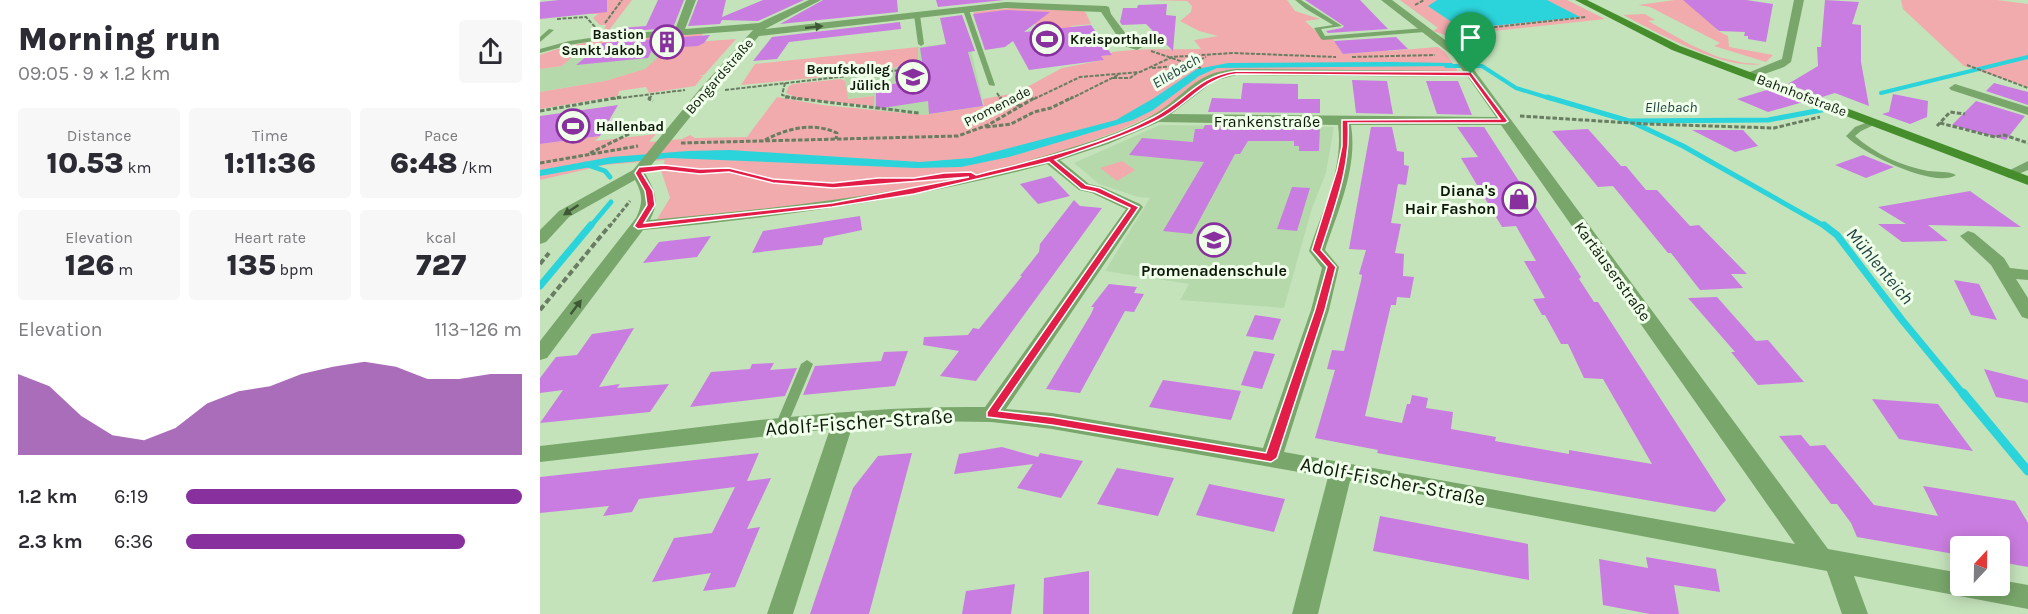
<!DOCTYPE html>
<meta charset="utf-8">
<style>
:root{--surface:#fff;--page:#f7f7f7;--text:#2b2b33;--muted:#7c7c81;--accent:#87309e}
body{margin:0;font-family:Karla,sans-serif;background:var(--page);color:var(--text);height:100vh;display:flex;flex-direction:column;font-size:22px;white-space:nowrap}
*{box-sizing:border-box;margin:0}
p{font-size:20px;color:var(--muted)}
.icon{flex:none;width:33px;height:33px;fill:none;stroke:currentColor;stroke-width:2;stroke-linecap:round;stroke-linejoin:round}
.map{position:relative;flex:1;overflow:hidden}
.details{display:flex;flex-direction:column;background:var(--surface);width:540px}
.details>*{flex:none}
.needle{width:39px;rotate:22deg}
.fabs{position:absolute;left:1410px;top:536px;display:grid;gap:12px}
.fabs a{display:grid;place-items:center;width:60px;height:60px;border-radius:6px;background:var(--surface);box-shadow:0 3px 15px #0003;font-size:30px}
.pin{position:absolute;display:grid;place-items:center;width:51px;height:51px;color:#fff;margin:-62px -26px;border-radius:50% 50% 50% 0;rotate:-45deg;box-shadow:0 0 6px #0007}
.pin .icon{rotate:45deg}
.round{display:grid;place-items:center;flex:none;width:63px;height:63px;border-radius:6px;background:var(--page)}
.summary{display:flex;align-items:center;justify-content:space-between;height:102px;padding:0 18px}
h1{font-size:33px;font-weight:800;line-height:45px}
.metrics{display:grid;grid-template-columns:repeat(3,1fr);gap:9px;height:102px;padding:6px 18px}
.metrics div{display:grid;align-content:center;border-radius:6px;background:var(--page);text-align:center}
.metrics b{font-size:30px;font-weight:800}
.metrics small{font-size:16px;font-weight:400}
.metrics p{font-size:16px}
.chart{height:168px;padding:12px 18px}
.chart p{display:flex;justify-content:space-between}
.chart svg{width:100%;height:108px;margin-top:6px;fill:var(--accent);opacity:.7}
ul{padding:0 18px;list-style:none;font-size:20px}
li{display:grid;grid-template-columns:96px 72px 1fr;align-items:center;height:45px}
li i{height:15px;border-radius:8px;background:var(--accent)}
main{display:flex;flex:1;min-height:0}
.map>svg:first-child{display:block}
.built{fill:#b6d9ac}
.green{fill:#f1abac}
.water{fill:#2bd4da}
.lines{fill:none;stroke-linecap:round;stroke-linejoin:round}
.stream-far3{stroke:#2bd4da;stroke-width:4}
.stream-far2{stroke:#2bd4da;stroke-width:5}
.stream-far1{stroke:#2bd4da;stroke-width:7}
.stream{stroke:#2bd4da;stroke-width:9}
.building{fill:#ca7de0}
.path-far2{stroke:#697d62;stroke-width:2;stroke-dasharray:4 1.5;stroke-linecap:butt}
.path-far1{stroke:#697d62;stroke-width:3;stroke-dasharray:4.5 2;stroke-linecap:butt}
.path{stroke:#697d62;stroke-width:4;stroke-dasharray:6 3;stroke-linecap:butt}
.lane{fill:#79a76b;fill-rule:evenodd}
.street{fill:#79a76b;fill-rule:evenodd}
.secondary{fill:#468d2c;fill-rule:evenodd}
.oneway{fill:#3e5836}
.route{fill:#e11d48;stroke:#fff;stroke-width:1.5;fill-rule:evenodd}
.labels{text-anchor:middle;stroke-width:6;stroke-linejoin:round;paint-order:stroke}
.far-poi-label{font-size:14px;font-weight:bold;fill:#0e180a;stroke:#efffea;text-anchor:end}
.far-street-label{font-size:14px;fill:#0e180a;stroke:#efffea}
.far-water-label{font-size:15px;font-style:italic;fill:#1e3e3f;stroke:#efffea}
.street-label{font-size:16px;fill:#0e180a;stroke:#efffea}
.poi-label{font-size:16px;font-weight:bold;fill:#0e180a;stroke:#efffea;text-anchor:end}
.water-label{font-size:18px;font-style:italic;fill:#1e3e3f;stroke:#efffea}
.near-street-label{font-size:20px;fill:#0e180a;stroke:#efffea}
</style>
<main>
<section class="details">
<div class="summary"><div><h1>Morning run</h1><p>09:05 · 9 × 1.2 km</p></div><a class="round"><svg class="icon" aria-label="share" viewBox="0 0 24 24"><path d="M12 15V3M7 8l5-5 5 5M5 13v7h14v-7"/></svg></a></div>
<div class="metrics">
<div><p>Distance</p><b>10.53<small> km</small></b></div>
<div><p>Time</p><b>1:11:36</b></div>
<div><p>Pace</p><b>6:48<small> /km</small></b></div>
</div>
<div class="metrics">
<div><p>Elevation</p><b>126<small> m</small></b></div>
<div><p>Heart rate</p><b>135<small> bpm</small></b></div>
<div><p>kcal</p><b>727</b></div>
</div>
<div class="chart"><p><span>Elevation</span>113–126 m</p>
<svg viewBox="0 0 160 44" preserveAspectRatio="none"><path d="M0 44V11L10 16L20 28L30 36L40 38L50 33L60 23L70 18L80 16L90 11L100 8L110 6L120 8L130 13L140 13L150 11L160 11V44z"/></svg>
</div>
<ul>
<li><b>1.2 km</b>6:19<i style="width:100%"></i></li>
<li><b>2.3 km</b>6:36<i style="width:83%"></i></li>
</ul>
</section>
<div class="map">
<svg width="1488" height="614" viewBox="0 0 1488 614">
<rect width="100%" height="100%" fill="#c4e3bb"/>
<g class="built">
<polygon points="429,41 444,106 384,115 334,110 333,96 307,99 304,80 310,74 345,71 378,59 378,47"/>
<polygon points="127,49 106,69 65,81 0,92 0,69 22,66 32,57"/>
<polygon points="620,125 794,127 786,173 772,208 744,308 640,300 649,284 565,271 610,198 598,197 559,184 534,163"/>
</g>
<g class="green">
<polygon points="63,0 92,0 66,34 62,35 66,25 60,25 53,18 58,14 50,14"/>
<path d="M610,0H747L755,11L780,19L765,21L783,38L793,39L803,54L841,51L845,48L848,51L898,47L905,52L918,71H686L619,112L578,131L521,152L453,171L375,188L293,201L116,221L130,198L121,170L125,160L65,165L0,180V144L60,136L55,141L116,134L109,142L142,139L150,135L155,138L207,137L237,97L282,105L384,115L444,106L443,99L476,93L522,68L563,60L561,56L571,55L572,52C602,48 631,50 661,49L654,40L678,36L659,31L640,21L651,12L652,6L647,1Z"/>
<polygon points="860,0 1027,0 1065,19 908,36 893,31 898,28"/>
<polygon points="1135,0 1150,0 1178,31 1188,36 1189,47 1233,55 1226,62 1174,46 1180,43 1110,7 1098,5"/>
<polygon points="1361,0 1457,0 1488,4 1488,87 1424,66 1363,9"/>
<polygon points="470,8 543,11 546,13 551,24 531,26 533,29 523,31 521,28 500,34 490,14 436,16 433,12"/>
<path d="M1105,14L1115,20L1108,21L1151,45L1178,57L1204,63L1222,64C1182,70 1119,33 1083,15Z"/>
<path d="M164,33L155,42L196,39L164,75L158,76H163L155,86L109,93L106,87L79,91L78,96L0,109V92L65,81L105,69L127,49L32,57L22,66L0,69V55C51,35 110,37 164,33Z"/>
<polygon points="378,47 378,59 345,71 201,85 215,64"/>
<polygon points="301,79 305,81 308,99 334,96 334,106 257,98 246,93 249,86 253,84"/>
<polygon points="582,161 595,170 577,181 560,168"/>
</g>
<g class="water">
<polygon points="897,0 1007,0 1040,17 922,29 888,6"/>
<polygon points="850,62 912,63 914,66 677,68 659,76 613,110 593,120 469,157 421,167 376,168 129,158 68,164 0,176 0,170 71,157 148,151 190,150 380,162 431,158 576,120 614,98 657,69 688,63"/>
</g>
<g class="lines">
<g class="stream-far3">
<polyline points="906,66 942,66 976,88 1012,99"/>
<polyline points="1341,93 1488,57"/>
</g>
<g class="stream-far2">
<polyline points="1007,97 1089,121 1228,120 1287,109"/>
<polyline points="1094,123 1143,146 1286,227"/>
<polyline points="45,164 65,171 70,177"/>
<polyline points="50,227 71,202"/>
</g>
<g class="stream-far1">
<polyline points="1284,225 1297,235 1362,320 1424,395"/>
<polyline points="0,286 51,225"/>
</g>
<polyline class="stream" points="1423,393 1488,471"/>
</g>
<g class="building">
<polygon points="19,0 67,0 67,12 0,19 0,2"/>
<polygon points="118,0 144,0 133,28 76,32 80,28 106,26"/>
<polygon points="158,0 186,0 182,17 223,0 264,0 218,21 182,20 180,24 148,26"/>
<polygon points="283,0 357,0 358,12 240,24"/>
<polygon points="396,0 464,0 398,7"/>
<polygon points="765,0 820,0 848,29 788,33 786,31 802,28 804,26"/>
<polygon points="1143,0 1206,0 1233,4 1226,42 1208,39 1208,36 1204,36 1205,32 1179,31"/>
<polygon points="1285,0 1319,2 1312,24 1321,25 1321,62 1329,106 1295,93 1282,97 1248,84 1278,66 1277,47 1281,47"/>
<polygon points="627,4 626,15 636,16 633,51 606,24 582,25 580,22 583,8 597,8 598,5"/>
<polygon points="466,10 510,12 484,32 551,25 572,55 561,56 564,60 489,70 473,41 465,47 445,50 433,14"/>
<polygon points="422,15 435,51 428,52 443,106 389,114 388,101 336,109 336,86 385,80 380,48 406,44 400,18"/>
<polygon points="360,22 361,29 249,42 237,59 213,61 232,37"/>
<polygon points="170,35 164,43 158,46 128,48 114,46 108,58 36,65 63,43"/>
<polygon points="856,37 868,49 803,54 794,41"/>
<polygon points="812,80 847,81 853,114 816,113"/>
<polygon points="886,81 918,81 932,115 897,114"/>
<polygon points="703,83 758,84 758,99 780,99 780,113 668,112 672,98 701,99"/>
<polygon points="1454,83 1488,92 1488,105 1446,91"/>
<polygon points="1230,89 1263,102 1228,112 1197,99"/>
<polygon points="1353,94 1388,101 1387,117 1370,124 1342,114 1349,112"/>
<polygon points="1436,101 1485,116 1466,140 1412,125"/>
<polygon points="78,105 60,136 0,144 0,116"/>
<polygon points="665,125 780,127 779,151 759,151 759,146 754,146 754,141 708,141 700,154 695,154 652,234 623,231 664,162 589,155 602,138 653,142 655,129 663,129"/>
<polygon points="831,127 852,127 857,151 864,152 864,165 869,166 866,185 858,184 851,223 861,224 855,253 864,254 863,276 874,277 870,298 857,297 856,305 851,305 825,416 862,423 867,404 870,404 872,395 888,398 886,408 913,412 911,429 956,437 955,441 1029,454 1029,450 1112,464 1063,379 1044,378 1028,344 1021,344 1005,315 1002,315 993,299 1005,298 984,261 996,261 976,226 962,227 921,158 938,157 917,127 944,127 1041,277 1039,279 1054,302 1058,302 1186,500 1175,512 837,453 838,450 775,438 795,370 787,369 792,350 804,351 821,281 822,275 819,274 826,250 809,249"/>
<polygon points="1048,129 1081,166 1086,166 1106,190 1117,190 1150,226 1159,225 1207,274 1191,274 1203,288 1160,290 1131,253 1128,253 1073,186 1058,187 1012,131"/>
<polygon points="1152,130 1203,130 1218,146 1195,152"/>
<polygon points="1323,155 1351,166 1354,167 1326,178 1295,165"/>
<polygon points="511,176 530,196 498,204 480,184"/>
<polygon points="752,187 770,188 757,231 737,229"/>
<polygon points="1430,191 1481,227 1388,225 1408,241 1362,242 1338,224 1366,224 1338,207"/>
<polygon points="534,200 540,206 562,208 436,381 400,376 419,351 383,345 384,337 428,335 433,328 439,329 482,276 480,276 499,252 500,244"/>
<polygon points="320,216 322,230 284,238 282,245 212,253 223,231"/>
<polygon points="171,236 157,257 103,263 119,242"/>
<polygon points="1414,280 1439,284 1457,320 1431,315"/>
<polygon points="569,284 597,287 594,293 604,294 594,312 585,311 540,393 506,389 551,314 554,307 551,307"/>
<polygon points="1177,297 1216,341 1228,340 1264,382 1218,385 1191,352 1195,352 1148,298"/>
<polygon points="715,315 741,319 733,340 706,336"/>
<polygon points="94,328 59,387 80,384 77,388 129,384 110,412 0,423 23,390 0,393 0,378 16,357 37,355 52,334"/>
<polygon points="368,351 355,386 263,395 275,366 341,361 344,352"/>
<polygon points="714,351 735,354 722,389 701,385"/>
<polygon points="234,363 230,370 257,368 245,396 150,407 171,372 210,369 212,364"/>
<polygon points="1444,369 1488,380 1488,403 1456,397"/>
<polygon points="623,380 701,391 691,420 609,407"/>
<polygon points="1332,399 1398,404 1433,451 1359,439"/>
<polygon points="1261,435 1270,446 1285,445 1334,505 1398,516 1383,486 1475,501 1488,523 1488,567 1460,562 1460,546 1420,546 1420,555 1317,537 1311,523 1297,504 1291,504 1239,436"/>
<polygon points="462,447 498,457 500,453 543,461 521,498 477,488 493,464 414,474 419,454"/>
<polygon points="219,453 207,481 231,478 207,529 220,527 195,587 163,591 171,573 112,582 134,538 172,533 195,487 99,499 92,512 63,516 69,506 0,513 0,477"/>
<polygon points="372,453 329,614 270,614 313,488 338,456"/>
<polygon points="577,468 634,478 618,516 557,504"/>
<polygon points="669,484 745,499 734,532 656,515"/>
<polygon points="840,516 988,544 989,580 833,551"/>
<polygon points="1106,557 1176,569 1180,592 1134,585 1139,614 1110,614 1063,605 1059,559 1108,568"/>
<polygon points="549,571 549,614 503,614 504,578"/>
<polygon points="475,584 471,614 422,614 426,591"/>
</g>
<g class="lines">
<g class="path-far2">
<polyline points="875,5 884,0"/>
<polyline points="17,19 46,17 56,28"/>
<polyline points="65,23 82,0"/>
<polyline points="910,32 1046,17"/>
<polyline points="611,51 661,68"/>
<polyline points="812,57 895,55"/>
<polyline points="1427,65 1488,88"/>
<polyline points="612,68 648,65 666,57"/>
<polyline points="573,78 590,78 597,73"/>
<polyline points="245,83 242,95 258,99"/>
<polyline points="185,90 378,68"/>
<polyline points="457,93 461,99"/>
<polyline points="72,99 145,90"/>
<polyline points="109,99 112,95"/>
<polyline points="494,99 540,77 600,72 632,57 693,53 796,57"/>
<polyline points="530,99 580,74"/>
</g>
<g class="path-far1">
<polyline points="110,97 109,99 113,101"/>
<polyline points="245,97 379,113"/>
<polyline points="460,97 462,101 481,106"/>
<polyline points="0,111 81,97"/>
<polyline points="980,116 1107,124 1234,128 1280,117"/>
<polyline points="1400,123 1455,137 1464,135 1488,143"/>
<polyline points="1397,126 1410,112 1425,114"/>
<polyline points="446,127 471,124 494,112 511,108 533,97"/>
<path d="M225,140C248,128 273,122 297,133L296,139"/>
<polyline points="141,143 418,136 448,125 496,97"/>
<polyline points="50,153 95,131"/>
<polyline points="0,163 98,146"/>
<polyline points="121,167 160,171 189,170 233,181 304,185"/>
<polyline points="314,184 333,181"/>
<polyline points="69,227 90,201"/>
</g>
<g class="path">
<polyline points="0,264 9,253"/>
<polyline points="0,310 70,225"/>
</g>
<g class="lane">
<polygon points="755,0 761,0 802,26 781,29 785,36 885,28 888,30 885,32 783,40 781,39 774,28 793,25 766,9"/>
<polygon points="426,8 429,10 455,85 454,86 449,85 423,10"/>
<polygon points="377,13 380,15 384,44 381,46 378,44 374,15"/>
<polygon points="9,29 14,30 0,42 0,37"/>
<polygon points="64,36 66,37 66,39 29,45 0,53 0,49 29,41"/>
<path d="M1333,120L1337,122L1336,124L1321,131L1315,136C1335,154 1362,166 1388,171C1397,172 1409,171 1416,175C1395,189 1323,154 1306,136L1315,127Z"/>
<polygon points="267,360 273,364 247,426 245,429 241,430 237,429 235,426 261,364"/>
</g>
<g class="street">
<path d="M146,0H156L145,29L219,23L269,0H281L225,29L466,2L566,6L569,7L571,14L592,42L602,47L597,50L584,46L561,12L466,8L219,36L167,96L105,173C115,191 120,201 110,220C251,207 395,192 530,148C560,139 592,128 618,112C636,101 650,83 669,75C678,71 687,70 696,69L923,71L913,56L841,0H852L921,52L1288,549L1420,573V585H1460V580L1488,585V609L1314,576L1328,614H1302L1287,571L810,481L778,614H752L788,477L512,429L451,422L377,421L312,427L253,614H227L290,429L0,462V446C148,430 296,405 445,407L586,209L552,193L539,190L507,164C374,200 239,217 103,230L7,358L0,360V341L96,218C103,204 103,194 95,180L29,217L6,242L0,244V230L19,211L93,170L159,90L213,30L64,41L59,38L64,35L135,30ZM696,75L928,77L956,117L631,114L674,81ZM619,122L798,125C804,168 782,211 769,251L782,268L771,310L723,448L512,413L466,409L603,207L600,204L562,187L549,184L520,160L568,144ZM811,125H961L1255,544L744,452L789,310L799,267L785,250C798,211 818,167 811,125Z"/>
<polygon points="1254,0 1264,0 1251,62 1244,67 1213,78 1205,78 1205,74 1242,59"/>
<polygon points="1415,84 1488,107 1488,115 1411,90 1409,88"/>
<polygon points="1488,161 1488,170 1469,178 1462,174"/>
<polygon points="1428,231 1434,233 1464,258 1470,268 1488,270 1488,280 1476,279 1488,298 1488,319 1482,317 1451,265 1420,236"/>
</g>
<polygon class="secondary" points="1035,0 1047,0 1140,46 1488,176 1488,185 1132,50"/>
</g>
<defs><path id="oneway-solid" d="M-6-.8H1V-3.2L6.5 0L1 3.2V.8H-6Z" transform="scale(1.5)"/></defs>
<g class="oneway">
<use href="#oneway-solid" transform="translate(274 27) rotate(-6)"/>
<use href="#oneway-solid" transform="translate(31 210) rotate(146)"/>
<use href="#oneway-solid" transform="translate(36 307) rotate(-53)"/>
</g>
<path class="route" d="M696,71L931,72L968,121L965,123H808C811,167 794,209 781,250L796,267L785,310L737,458L731,462L512,425L447,417V412L590,208L555,192L541,189L509,162L374,194L292,207L98,229L94,226L107,205L105,191L95,173L99,167L124,165L160,169L189,168L233,179L293,183L338,178H374L404,173L431,172L436,175C495,160 559,146 614,117C647,100 657,76 696,71ZM696,74L929,76L960,119L802,120V146L797,170L772,250L787,267L775,310L726,453L512,417L459,411L599,207L560,188L546,185L515,160C550,147 586,137 618,120C648,105 662,79 696,74ZM124,170L160,174L189,172L233,183L293,188L429,177L292,203L104,223L115,205L113,191L102,173Z"/>
<defs>
<g id="stadium-ring" transform="scale(1.725)"><circle r="9.5" fill="#efffea" stroke="#87309e" stroke-width="1.5"/><path d="M0-5a6.5 5 0 1 0 0 10a6.5 5 0 1 0 0-10ZM-3.5-1.8h7v3.6h-7Z" fill="#87309e"/></g>
<g id="building-ring" transform="scale(1.725)"><circle r="9.5" fill="#efffea" stroke="#87309e" stroke-width="1.5"/><path d="M-4-6H4V6H1V3H-1V6H-4ZM-2.5-4.3h1.7v1.8h-1.7ZM.8-4.3h1.7v1.8H.8ZM-2.5-1h1.7V.8h-1.7ZM.8-1h1.7V.8H.8Z" fill="#87309e"/></g>
<g id="school-ring" transform="scale(1.725)"><circle r="9.5" fill="#efffea" stroke="#87309e" stroke-width="1.5"/><path d="M0-5L7-2L0 1L-7-2ZM-4 1L0 2.5L4 1V4Q0 6-4 4Z" fill="#87309e"/></g>
<g id="shop-ring" transform="scale(1.725)"><circle r="9.5" fill="#efffea" stroke="#87309e" stroke-width="1.5"/><path d="M-5-2.5h2.3a2.7 3.5 0 0 1 5.4 0H5L5.5 6h-11ZM-1.5-2.5h3a1.5 2.3 0 0 0-3 0Z" fill="#87309e"/></g>
</defs>
<g fill-rule="evenodd">
<use href="#stadium-ring" x="507" y="39"/>
<use href="#building-ring" x="127" y="42"/>
<use href="#school-ring" x="373" y="77"/>
<use href="#stadium-ring" x="33" y="126"/>
<use href="#shop-ring" x="979" y="199"/>
<use href="#school-ring" x="674" y="240"/>
</g>
<g class="labels">
<g class="far-poi-label">
<text x="104" y="39">Bastion<tspan x="104" dy="16">Sankt Jakob</tspan></text>
<text x="530" y="44" text-anchor="start">Kreisporthalle</text>
<text x="350" y="74">Berufskolleg<tspan x="350" dy="16">Jülich</tspan></text>
<text x="56" y="131" text-anchor="start">Hallenbad</text>
</g>
<g class="far-street-label">
<text transform="translate(179 76) rotate(-49)" y="5">Bongardstraße</text>
<text transform="translate(1262 95) rotate(21)" y="5">Bahnhofstraße</text>
<text transform="translate(457 106) rotate(-27)" y="5">Promenade</text>
</g>
<g class="far-water-label">
<text transform="translate(636 71) rotate(-31)" y="5">Ellebach</text>
<text x="1131" y="112">Ellebach</text>
</g>
<g class="street-label">
<text x="727" y="127">Frankenstraße</text>
<text transform="translate(1073 271) rotate(54)" y="6">Kartäuserstraße</text>
</g>
<g class="poi-label">
<text x="956" y="196">Diana's<tspan x="956" dy="18">Hair Fashon</tspan></text>
<text x="674" y="276" text-anchor="middle">Promenadenschule</text>
</g>
<g class="water-label">
<text transform="translate(1340 266) rotate(50)" y="6">Mühlenteich</text>
</g>
<g class="near-street-label">
<text transform="translate(319 422) rotate(-4)" y="7">Adolf-Fischer-Straße</text>
<text transform="translate(853 481) rotate(11)" y="7">Adolf-Fischer-Straße</text>
</g>
</g>
</svg>
<div class="fabs">
<a><svg class="needle" viewBox="-14 -14 28 28"><path d="M0-13l5 13h-10z" fill="#e53935"/><path d="M0 13l5-13h-10z" fill="#7c7c81"/></svg></a>
</div>
<div class="pin" style="left:931px;top:74px;background:#1e9e55"><svg class="icon" aria-label="arrive" viewBox="0 0 24 24"><path d="M6 21V4h12l-3 4 3 4H6"/></svg></div>
</div>
</main>
